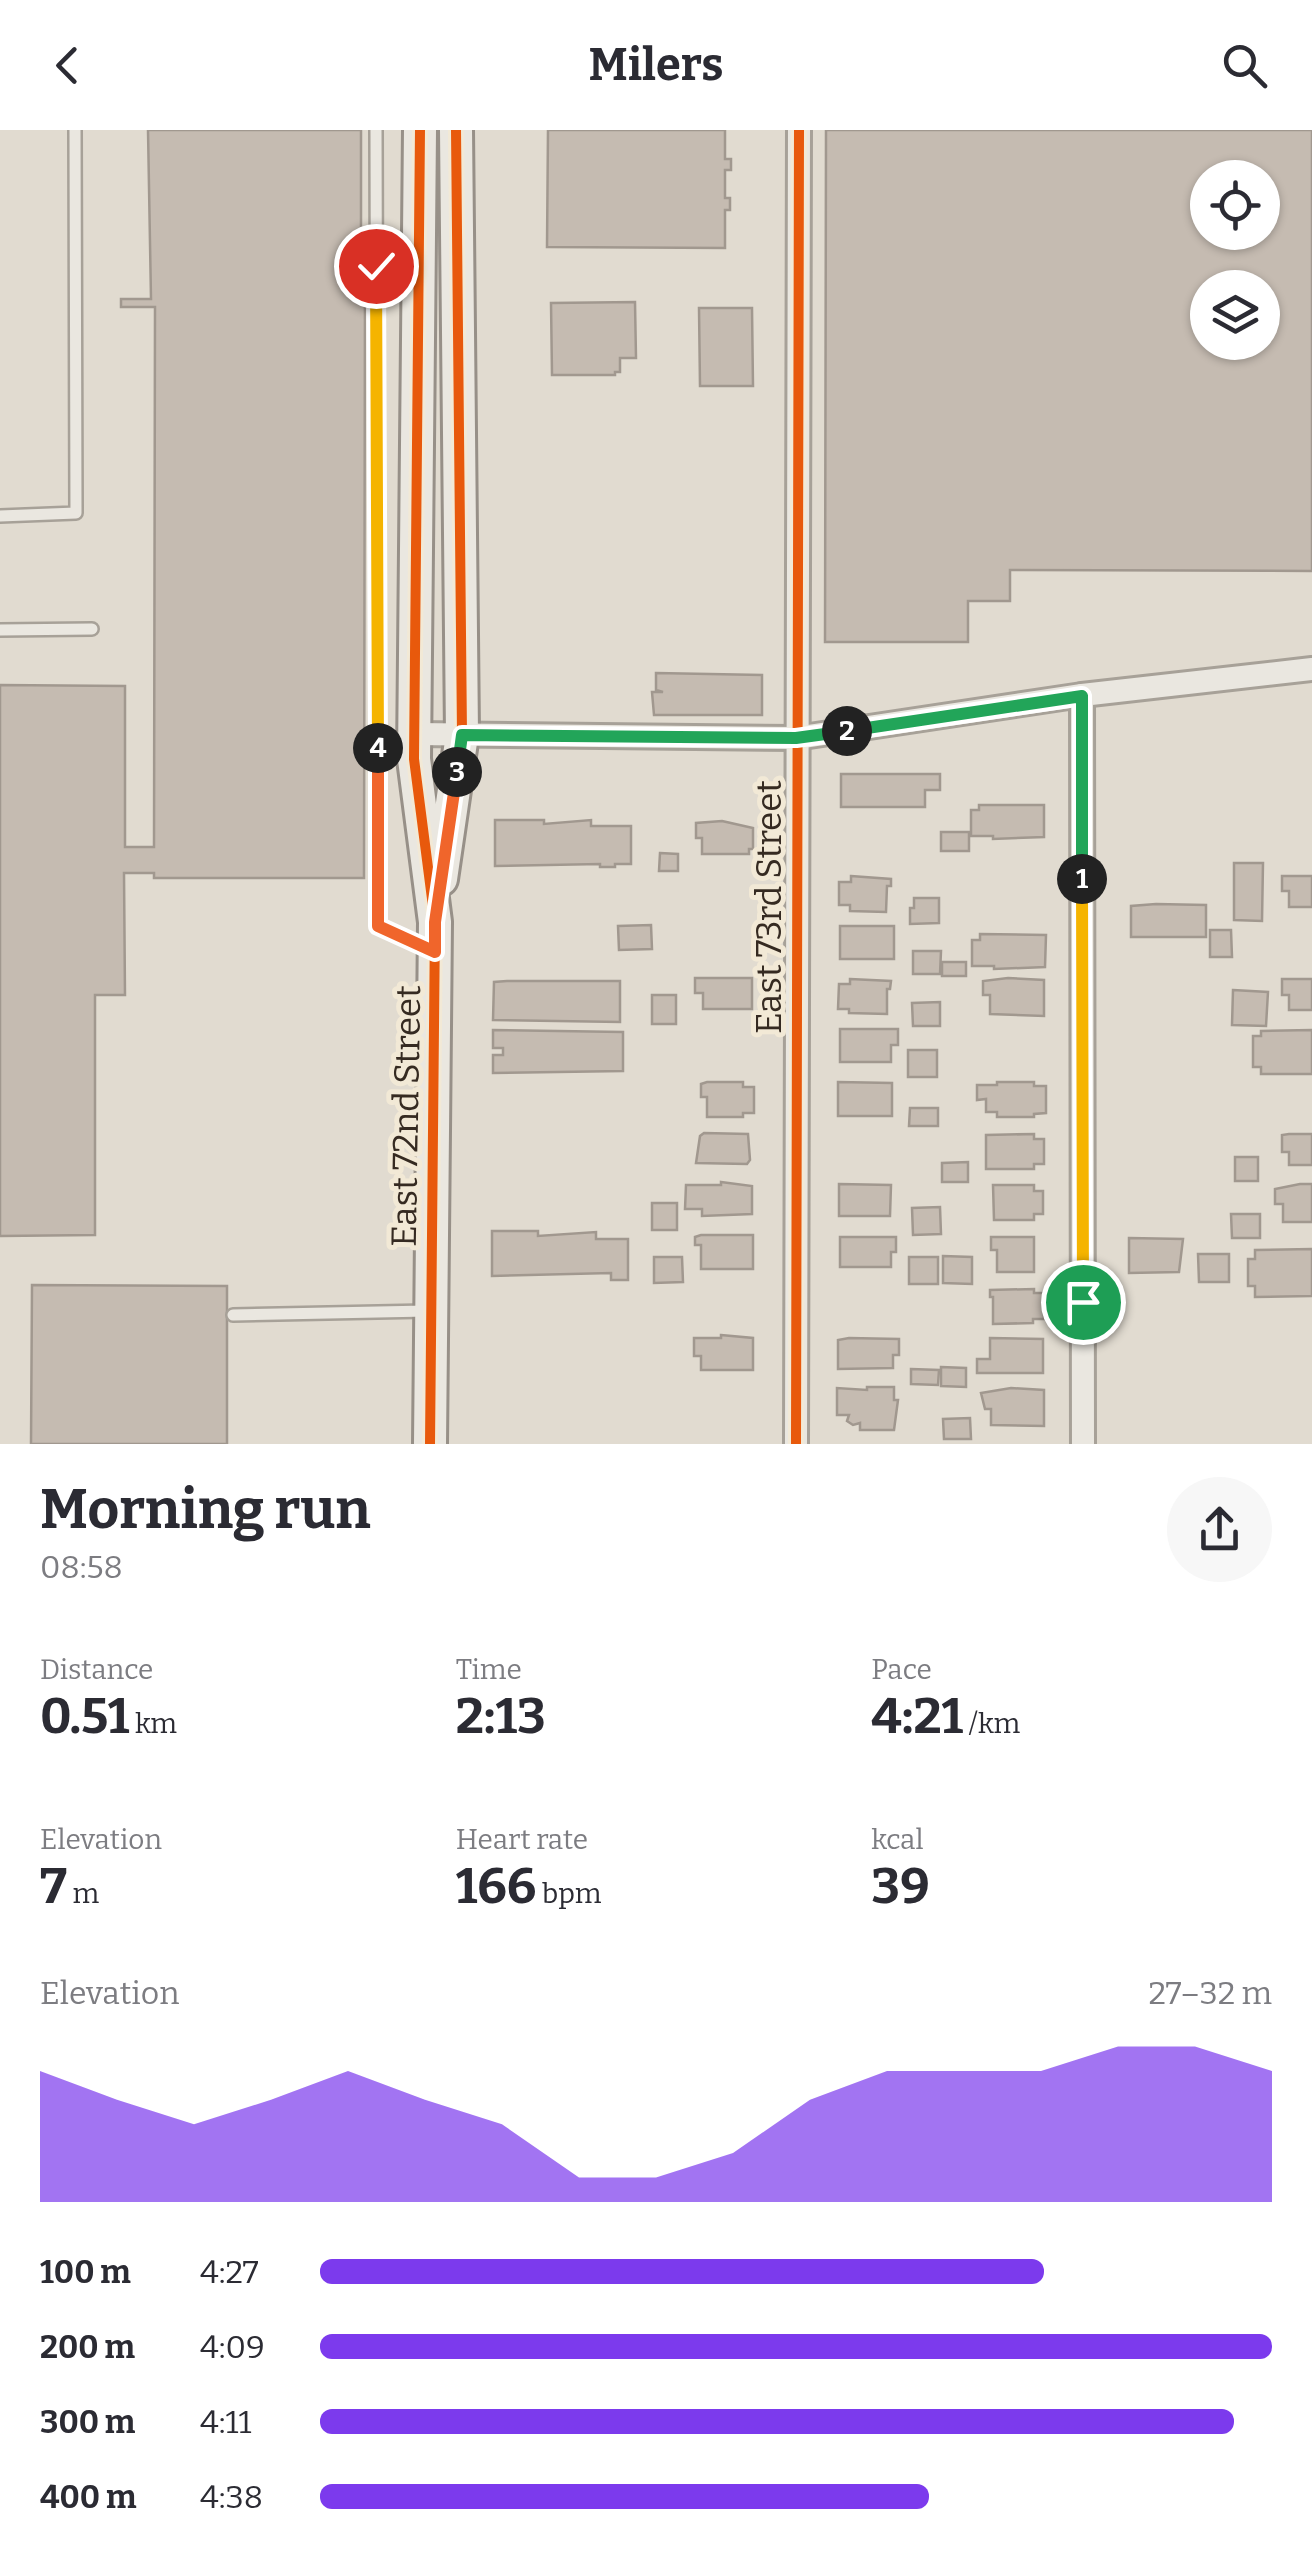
<!DOCTYPE html>
<meta charset="utf-8">
<style>
:root{--surface:#fff;--page:#f7f7f7;--text:#2b2b33;--muted:#7c7c81;--accent:#7c3aed}
body{margin:0;font-family:Bitter,serif;background:var(--page);color:var(--text);height:100vh;display:flex;flex-direction:column;font-size:38px;white-space:nowrap}
*{box-sizing:border-box;margin:0}
p{font-size:32px;color:var(--muted)}
.icon{flex:none;width:55px;height:55px;fill:none;stroke:currentColor;stroke-width:2;stroke-linecap:round;stroke-linejoin:round}
.map{position:relative;height:1314px;overflow:hidden}
.side{display:flex;flex-direction:column;background:var(--surface);flex:1}
.side>*{flex:none}
.buttons{position:absolute;left:1190px;top:30px;display:grid;gap:20px}
.buttons a{display:grid;place-items:center;width:90px;height:90px;border-radius:50%;background:var(--surface);box-shadow:0 2px 8px #0004;font-size:50px}
.pin{position:absolute;display:grid;place-items:center;width:85px;height:85px;color:#fff;margin:-42px;border:5px solid #fff;border-radius:50%;box-shadow:0 2px 10px #0007}
.km{position:absolute;width:50px;height:50px;margin:-25px;border-radius:50%;background:#222;color:#fff;font-size:28px;line-height:50px;text-align:center}
.round{display:grid;place-items:center;flex:none;width:105px;height:105px;border-radius:52px;background:var(--page)}
.summary{display:flex;align-items:center;justify-content:space-between;height:170px;padding:0 40px}
h1{font-size:55px;font-weight:700;line-height:75px}
.stats{display:grid;grid-template-columns:repeat(3,1fr);gap:15px;height:170px;padding:10px 40px}
.stats div{display:grid;align-content:center}
.stats b{font-size:50px;font-weight:700}
.stats small{font-size:28px;font-weight:400}
.stats p{font-size:28px}
.chart{height:280px;padding:20px 40px}
.chart p{display:flex;justify-content:space-between}
.chart svg{width:100%;height:180px;margin-top:10px;fill:var(--accent);opacity:.7}
ul{padding:0 40px;list-style:none;font-size:32px}
li{display:grid;grid-template-columns:160px 120px 1fr;align-items:center;height:75px}
li i{height:25px;border-radius:12px;background:var(--accent)}
header{display:flex;justify-content:space-between;align-items:center;height:130px;padding:0 40px;background:var(--surface);font-size:45px;font-weight:700}
.map>svg:first-child{display:block}
.building{fill:#c5bbb1;stroke:#a1988f;stroke-width:2.5;fill-rule:evenodd}
.lines{fill:none;stroke-linecap:round;stroke-linejoin:round}
.lane-casing{stroke:#a7a198;stroke-width:16}
.street-casing{stroke:#a7a198;stroke-width:28}
.secondary-casing{stroke:#979088;stroke-width:38}
.lane{stroke:#eae7e0;stroke-width:11}
.street{stroke:#eae7e0;stroke-width:22}
.secondary{stroke:#eae7e0;stroke-width:32}
.cycleway-casing{stroke:#f2e9d6;stroke-width:16}
.cycleway{stroke:#e8590c;stroke-width:10}
.split-1-casing{stroke:#fff;stroke-width:20}
.split-2-casing{stroke:#fff;stroke-width:20}
.split-3-casing{stroke:#fff;stroke-width:20}
.split-4-casing{stroke:#fff;stroke-width:20}
.split-5-casing{stroke:#fff;stroke-width:20}
.split-1{stroke:#f5b400;stroke-width:12}
.split-2{stroke:#22a559;stroke-width:12}
.split-3{stroke:#22a559;stroke-width:12}
.split-4{stroke:#f0652b;stroke-width:12}
.split-5{stroke:#f5b400;stroke-width:12}
.labels{text-anchor:middle;stroke-width:10;stroke-linejoin:round;paint-order:stroke}
.street-label{font-size:35px;fill:#352a21;stroke:#f2e9d6}
</style>
<header><svg class="icon" aria-label="back" viewBox="0 0 24 24"><path d="M15 5l-7 7 7 7"/></svg>Milers<svg class="icon" aria-label="search" viewBox="0 0 24 24"><circle cx="10" cy="10" r="6"/><path d="M15 15l6 6"/></svg></header>
<div class="map">
<svg width="1312" height="1314" viewBox="0 0 1312 1314">
<rect width="100%" height="100%" fill="#e1dbd0"/>
<g class="building">
<polygon points="148,0 361,0 361,147 365,147 364,748 154,748 154,743 124,743 125,865 95,865 95,1105 0,1106 0,555 125,556 125,717 154,717 155,177 121,177 121,169 151,169"/>
<polygon points="548,0 725,0 725,29 731,29 731,40 725,40 725,68 730,68 730,80 725,80 725,118 547,117"/>
<path d="M826,0H1312V441L1010,440V471H968V512H825ZM1208,48H1262V102H1208ZM1208,158H1262V212H1208Z"/>
<polygon points="635,172 636,228 620,228 620,242 615,242 615,245 552,245 551,173"/>
<polygon points="699,178 752,178 753,256 700,256"/>
<polygon points="656,543 762,545 762,585 654,585 652,562 663,562 656,560"/>
<polygon points="841,644 940,644 940,660 925,660 925,677 841,677"/>
<polygon points="979,675 1044,675 1044,707 993,709 993,706 971,706 971,680 979,680"/>
<polygon points="495,690 544,690 544,694 591,690 591,696 631,696 631,734 615,734 615,737 600,737 600,734 495,736"/>
<polygon points="722,691 753,698 753,719 749,719 749,724 702,724 702,708 696,708 696,693"/>
<rect x="941" y="702" width="28" height="19"/>
<polygon points="660,723 678,724 678,741 659,741"/>
<polygon points="1234,733 1263,733 1262,791 1234,790"/>
<polygon points="851,746 891,749 891,756 887,756 886,782 850,781 850,775 839,775 839,752 851,752"/>
<polygon points="1282,746 1312,746 1312,777 1289,777 1289,761 1282,761"/>
<polygon points="914,768 939,768 939,793 910,794 910,778 914,778"/>
<polygon points="1156,774 1206,775 1206,807 1131,807 1131,776"/>
<polygon points="651,795 652,819 619,820 618,796"/>
<rect x="840" y="796" width="54" height="33"/>
<polygon points="1210,800 1231,800 1232,827 1210,827"/>
<polygon points="980,804 1046,805 1045,837 994,839 994,836 972,836 972,810 980,810"/>
<polygon points="913,821 941,821 940,844 913,844"/>
<rect x="942" y="832" width="24" height="14"/>
<polygon points="695,848 752,848 752,879 703,879 703,863 695,863"/>
<polygon points="1008,848 1044,850 1044,886 990,884 990,865 983,865 983,851"/>
<polygon points="850,849 891,851 890,859 887,859 887,884 849,883 849,879 838,879 839,854 850,854"/>
<polygon points="1282,849 1312,849 1312,880 1289,880 1289,865 1282,865"/>
<polygon points="507,851 620,851 620,892 493,890 494,852"/>
<polygon points="1233,860 1268,862 1266,896 1232,895"/>
<rect x="652" y="865" width="24" height="29"/>
<polygon points="940,872 940,896 913,896 912,873"/>
<polygon points="840,899 898,899 898,915 891,915 891,932 840,932"/>
<polygon points="493,900 623,902 623,941 493,943 493,925 503,925 503,918 493,918"/>
<polygon points="1312,900 1312,944 1261,944 1261,937 1253,937 1253,906 1261,906 1261,901"/>
<rect x="908" y="920" width="29" height="27"/>
<polygon points="707,952 743,952 743,957 754,957 754,983 743,983 743,987 707,987 707,967 701,967 701,954"/>
<polygon points="838,952 892,953 892,986 838,986"/>
<polygon points="997,952 1034,952 1034,956 1046,956 1046,983 1034,984 1034,987 997,987 997,982 986,982 986,969 977,970 977,955 997,955"/>
<polygon points="910,978 938,978 938,996 909,996"/>
<polygon points="704,1003 748,1004 750,1030 747,1034 696,1033 700,1006"/>
<polygon points="1034,1004 1034,1009 1044,1009 1044,1034 1034,1034 1034,1039 986,1039 986,1005"/>
<polygon points="1289,1004 1312,1004 1312,1035 1289,1035 1289,1022 1282,1022 1282,1005"/>
<rect x="1235" y="1027" width="23" height="24"/>
<polygon points="968,1032 968,1052 942,1052 942,1033"/>
<polygon points="721,1052 752,1056 752,1084 702,1086 702,1079 685,1079 686,1055 721,1055"/>
<polygon points="839,1054 891,1055 890,1086 839,1086"/>
<polygon points="1300,1054 1312,1054 1312,1092 1283,1092 1283,1074 1275,1074 1275,1059"/>
<polygon points="993,1055 1034,1055 1034,1061 1043,1061 1043,1084 1034,1084 1034,1090 994,1090"/>
<rect x="652" y="1073" width="25" height="27"/>
<polygon points="940,1077 941,1104 913,1105 912,1078"/>
<polygon points="1231,1084 1260,1084 1260,1108 1232,1108"/>
<polygon points="492,1101 538,1101 538,1106 596,1102 596,1109 628,1109 628,1150 611,1150 611,1143 492,1146"/>
<polygon points="701,1105 753,1105 753,1139 701,1139 701,1115 695,1115 695,1107"/>
<polygon points="840,1107 896,1107 896,1122 891,1122 891,1137 840,1137"/>
<polygon points="991,1107 1034,1107 1034,1142 997,1142 997,1120 991,1120"/>
<polygon points="1129,1108 1183,1109 1179,1142 1129,1143"/>
<polygon points="1312,1119 1312,1166 1255,1167 1255,1156 1248,1156 1248,1129 1255,1129 1255,1120"/>
<polygon points="1198,1124 1229,1124 1229,1152 1199,1152"/>
<polygon points="943,1126 972,1127 972,1154 943,1153"/>
<polygon points="654,1127 682,1127 683,1152 654,1153"/>
<rect x="909" y="1127" width="29" height="27"/>
<polygon points="32,1155 227,1156 227,1314 31,1314"/>
<polygon points="1034,1159 1034,1163 1044,1163 1044,1189 1033,1189 1033,1193 993,1194 993,1167 990,1167 990,1160"/>
<polygon points="721,1205 753,1208 753,1240 701,1240 701,1226 694,1226 694,1208 721,1208"/>
<polygon points="849,1208 899,1209 899,1225 893,1225 893,1238 838,1239 838,1210"/>
<polygon points="990,1208 1043,1209 1043,1243 977,1243 977,1229 990,1229"/>
<polygon points="941,1237 966,1238 966,1257 941,1256"/>
<polygon points="911,1239 939,1240 938,1255 911,1254"/>
<polygon points="867,1257 894,1257 894,1270 898,1270 894,1300 860,1300 860,1293 853,1295 847,1291 849,1285 837,1285 837,1258 867,1260"/>
<polygon points="1011,1258 1044,1260 1044,1296 991,1295 991,1279 985,1279 981,1263"/>
<polygon points="970,1288 971,1309 944,1309 943,1289"/>
</g>
<g class="lines">
<g class="lane-casing">
<g id="lane">
<polyline points="376,0 378,796 431,820"/>
<polyline points="0,386 76,383 75,0"/>
<polyline points="0,500 92,499"/>
<polyline points="233,1185 427,1181"/>
</g>
</g>
<g class="street-casing">
<g id="street">
<polyline points="1082,565 1083,1314"/>
<polyline points="414,604 796,608 1082,565 1312,539"/>
<polyline points="796,1314 799,0"/>
</g>
</g>
<g class="secondary-casing">
<g id="secondary">
<polyline points="420,0 414,629 435,792 430,1314"/>
<polyline points="441,749 462,605 456,0"/>
</g>
</g>
<use href="#lane" class="lane"/>
<use href="#street" class="street"/>
<use href="#secondary" class="secondary"/>
<g class="cycleway-casing">
<g id="cycleway">
<polyline points="420,0 414,629 435,792 430,1314"/>
<polyline points="456,0 462,605"/>
<polyline points="796,1314 799,0"/>
</g>
</g>
<use href="#cycleway" class="cycleway"/>
</g>
<g class="lines">
<g class="split-1-casing">
<polyline id="split-1" points="1082,749 1083,1172"/>
</g>
<g class="split-2-casing">
<polyline id="split-2" points="847,601 1082,566 1082,749"/>
</g>
<g class="split-3-casing">
<polyline id="split-3" points="457,642 462,605 796,608 847,601"/>
</g>
<g class="split-4-casing">
<polyline id="split-4" points="378,618 378,796 435,822 435,792 457,642"/>
</g>
<g class="split-5-casing">
<polyline id="split-5" points="376,136 378,618"/>
</g>
<use href="#split-1" class="split-1"/>
<use href="#split-2" class="split-2"/>
<use href="#split-3" class="split-3"/>
<use href="#split-4" class="split-4"/>
<use href="#split-5" class="split-5"/>
</g>
<g class="labels">
<g class="street-label">
<text transform="translate(769 777) rotate(-90)" y="12">East 73rd Street</text>
<text transform="translate(406 986) rotate(-89)" y="12">East 72nd Street</text>
</g>
</g>
</svg>
<div class="buttons">
<a><svg class="icon" aria-label="locate" viewBox="0 0 24 24"><circle cx="12" cy="12" r="6"/><path d="M12 2v4M12 18v4M2 12h4M18 12h4"/></svg></a>
<a><svg class="icon" aria-label="layers" viewBox="0 0 24 24"><path d="M12 4l9 5-9 5-9-5zM3 14l9 5 9-5"/></svg></a>
</div>
<div class="pin" style="left:1083px;top:1172px;background:#1e9e55"><svg class="icon" aria-label="arrive" viewBox="0 0 24 24"><path d="M6 21V4h12l-3 4 3 4H6"/></svg></div>
<div class="pin" style="left:376px;top:136px;background:#d93025"><svg class="icon" aria-label="check" viewBox="0 0 24 24"><path d="M5 12l5 5 9-10"/></svg></div>
<b class="km" style="left:1082px;top:749px">1</b>
<b class="km" style="left:847px;top:601px">2</b>
<b class="km" style="left:457px;top:642px">3</b>
<b class="km" style="left:378px;top:618px">4</b>
</div>
<section class="side">
<div class="summary"><div><h1>Morning run</h1><p>08:58</p></div><a class="round"><svg class="icon" aria-label="share" viewBox="0 0 24 24"><path d="M12 15V3M7 8l5-5 5 5M5 13v7h14v-7"/></svg></a></div>
<div class="stats">
<div><p>Distance</p><b>0.51<small> km</small></b></div>
<div><p>Time</p><b>2:13</b></div>
<div><p>Pace</p><b>4:21<small> /km</small></b></div>
</div>
<div class="stats">
<div><p>Elevation</p><b>7<small> m</small></b></div>
<div><p>Heart rate</p><b>166<small> bpm</small></b></div>
<div><p>kcal</p><b>39</b></div>
</div>
<div class="chart"><p><span>Elevation</span>27–32 m</p>
<svg viewBox="0 0 160 44" preserveAspectRatio="none"><path d="M0 44V12L10 19L20 25L30 19L40 12L50 19L60 25L70 38L80 38L90 32L100 19L110 12L120 12L130 12L140 6L150 6L160 12V44z"/></svg>
</div>
<ul>
<li><b>100 m</b>4:27<i style="width:76%"></i></li>
<li><b>200 m</b>4:09<i style="width:100%"></i></li>
<li><b>300 m</b>4:11<i style="width:96%"></i></li>
<li><b>400 m</b>4:38<i style="width:64%"></i></li>
</ul>
</section>
